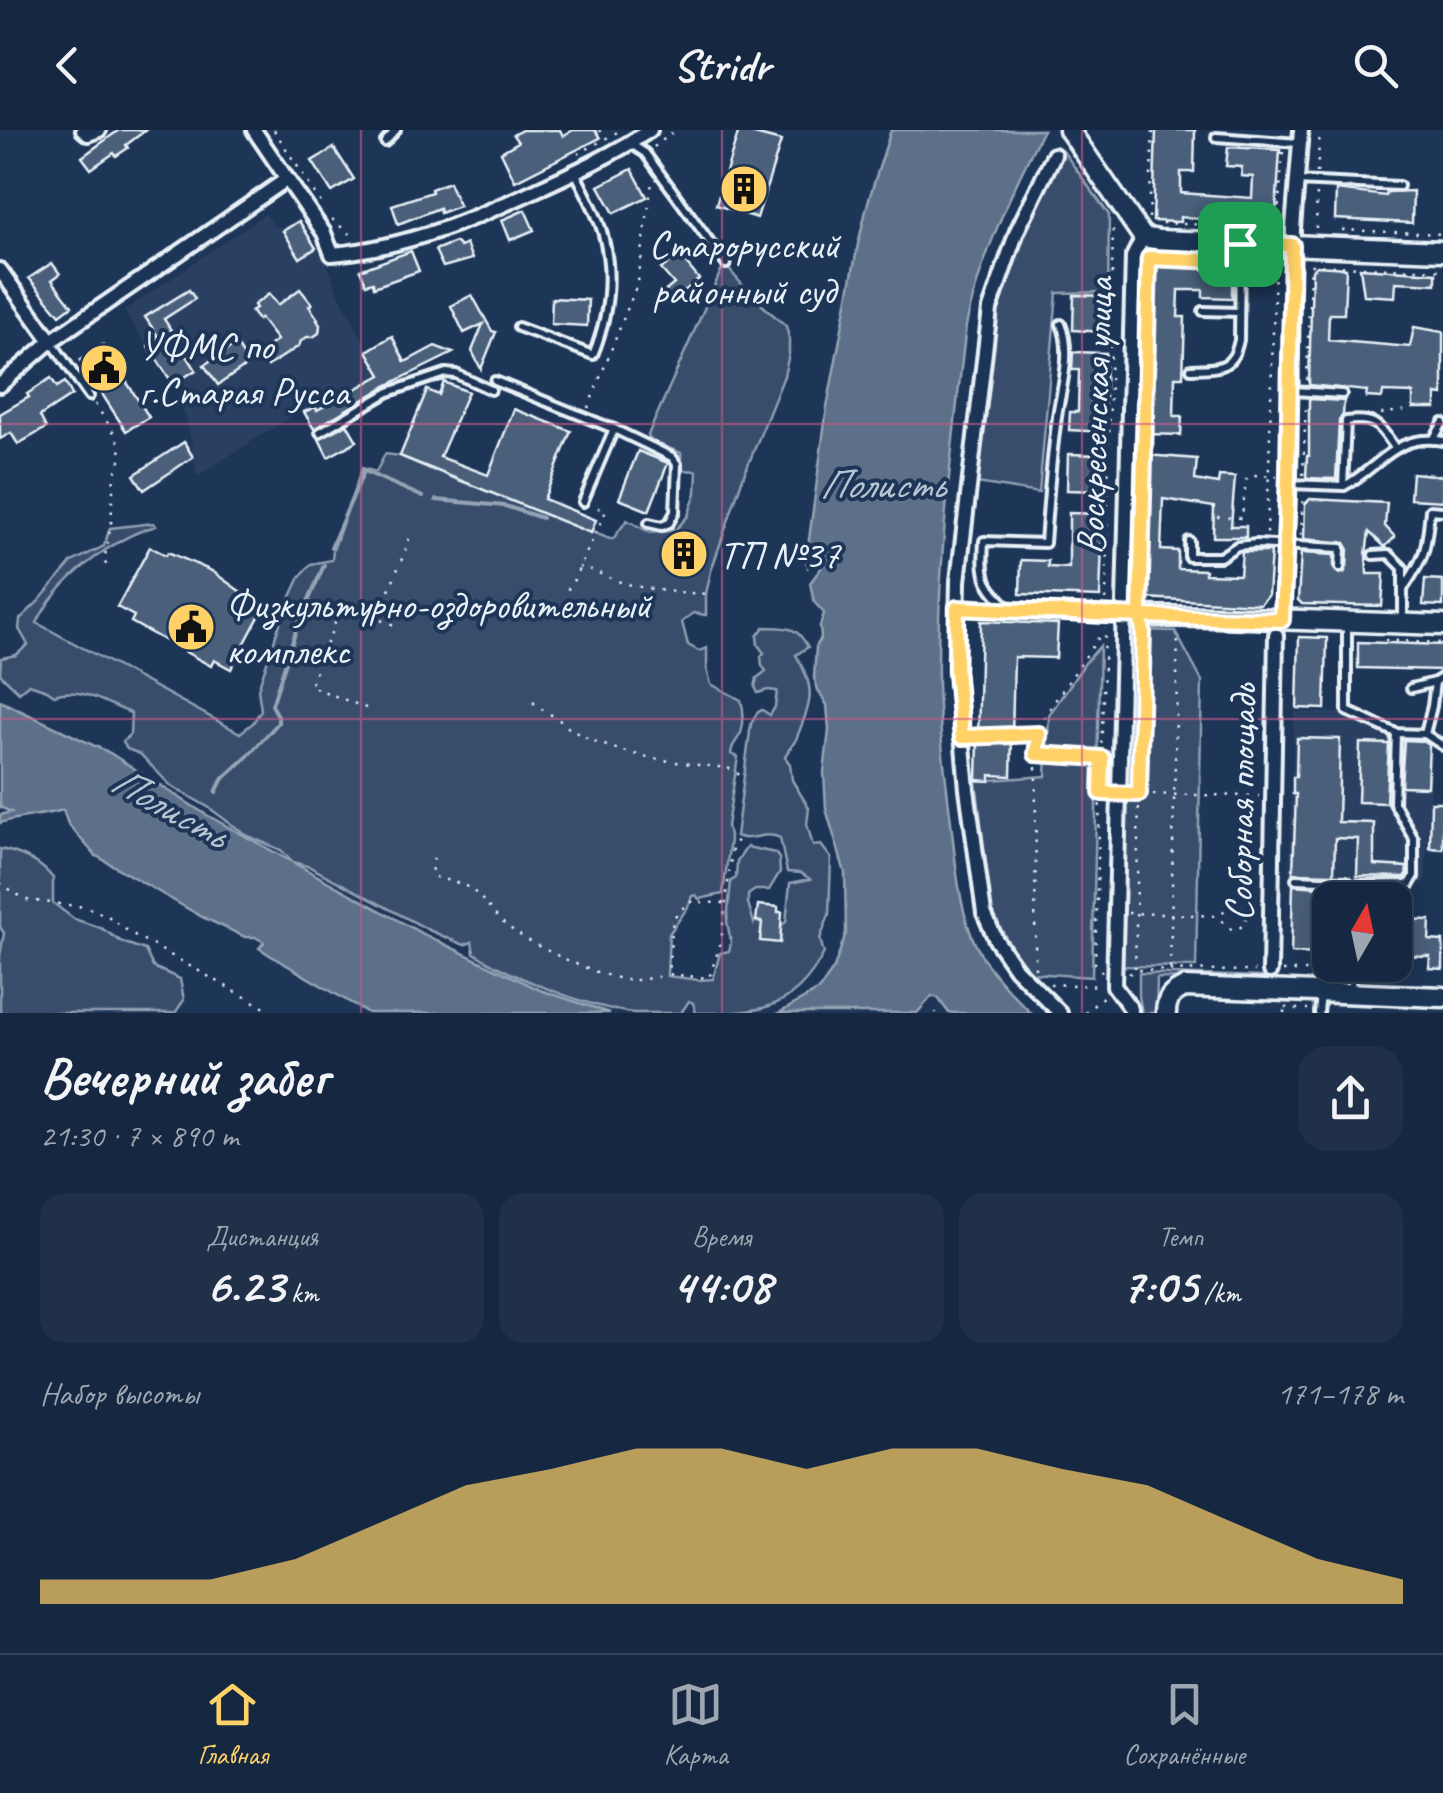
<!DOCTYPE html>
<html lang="ru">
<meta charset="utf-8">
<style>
:root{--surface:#162841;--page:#1f3048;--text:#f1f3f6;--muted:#9ea6b1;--line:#35445a;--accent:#ffd166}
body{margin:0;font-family:Caveat,sans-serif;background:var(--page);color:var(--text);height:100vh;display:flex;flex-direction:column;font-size:38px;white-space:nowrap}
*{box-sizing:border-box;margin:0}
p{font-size:32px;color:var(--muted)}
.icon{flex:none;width:55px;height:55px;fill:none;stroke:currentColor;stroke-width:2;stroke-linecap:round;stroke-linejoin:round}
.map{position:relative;height:883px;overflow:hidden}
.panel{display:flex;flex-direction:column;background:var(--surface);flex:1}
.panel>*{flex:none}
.needle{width:65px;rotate:9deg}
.tools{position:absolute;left:1312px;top:752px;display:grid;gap:20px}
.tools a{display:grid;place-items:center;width:100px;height:100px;border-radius:20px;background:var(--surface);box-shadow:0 5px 25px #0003,0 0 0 2px var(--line);font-size:50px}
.pin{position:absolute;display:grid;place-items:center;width:85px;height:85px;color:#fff;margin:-42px;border-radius:20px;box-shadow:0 5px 15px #0006}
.round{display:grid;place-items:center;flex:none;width:105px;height:105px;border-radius:30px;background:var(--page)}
.overview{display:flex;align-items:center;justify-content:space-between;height:170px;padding:0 40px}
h1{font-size:55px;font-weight:700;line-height:75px}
.stats{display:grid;grid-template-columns:repeat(3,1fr);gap:15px;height:170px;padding:10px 40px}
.stats div{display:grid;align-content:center;border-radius:25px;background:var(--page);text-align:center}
.stats b{font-size:50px;font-weight:700}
.stats small{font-size:28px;font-weight:400}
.stats p{font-size:28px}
.chart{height:280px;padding:20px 40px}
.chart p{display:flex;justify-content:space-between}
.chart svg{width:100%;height:180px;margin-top:10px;fill:var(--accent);opacity:.7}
header{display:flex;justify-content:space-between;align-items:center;height:130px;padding:0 40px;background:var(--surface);font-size:45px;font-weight:700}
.dock{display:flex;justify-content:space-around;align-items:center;height:140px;border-top:2px solid var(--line);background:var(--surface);font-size:28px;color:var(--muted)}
.dock a{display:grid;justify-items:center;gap:5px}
.dock .active{color:var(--accent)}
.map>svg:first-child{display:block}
.built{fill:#2a4162}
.green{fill:#374d6c;stroke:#909fb2;stroke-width:2.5}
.water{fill:#5d7089;stroke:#95a4b5;stroke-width:2.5}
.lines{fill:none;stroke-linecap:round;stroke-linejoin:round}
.stream{stroke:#95a4b5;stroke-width:4}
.building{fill:#495e7a;stroke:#e8f1f8;stroke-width:2.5}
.lane-casing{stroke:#e8f1f8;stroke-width:14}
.street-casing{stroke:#e8f1f8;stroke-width:20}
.secondary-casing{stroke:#e8f1f8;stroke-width:25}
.path{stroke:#e8f1f8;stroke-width:2.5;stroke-dasharray:2.5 8;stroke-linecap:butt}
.lane{stroke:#1d3557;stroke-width:6}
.street{stroke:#1d3557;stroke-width:12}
.secondary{stroke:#1d3557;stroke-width:18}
.route-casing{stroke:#fff;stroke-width:20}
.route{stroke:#ffd166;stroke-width:12}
.grid{fill:none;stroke:#cd598a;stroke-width:2.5;stroke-opacity:0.55}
.labels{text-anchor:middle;stroke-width:8;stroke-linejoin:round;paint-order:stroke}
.poi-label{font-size:40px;fill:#e8f1f8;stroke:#1d3557;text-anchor:start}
.street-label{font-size:40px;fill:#e8f1f8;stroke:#1d3557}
.water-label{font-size:42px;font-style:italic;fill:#b7c4d1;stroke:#1d3557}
</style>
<header><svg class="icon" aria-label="back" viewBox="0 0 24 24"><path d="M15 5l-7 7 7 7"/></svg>Stridr<svg class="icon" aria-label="search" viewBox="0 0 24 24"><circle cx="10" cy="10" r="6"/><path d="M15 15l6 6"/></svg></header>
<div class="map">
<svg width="1443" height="883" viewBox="0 0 1443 883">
<rect width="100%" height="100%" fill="#1d3557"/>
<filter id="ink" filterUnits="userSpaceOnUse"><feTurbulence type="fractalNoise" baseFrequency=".01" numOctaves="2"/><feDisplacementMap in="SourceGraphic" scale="20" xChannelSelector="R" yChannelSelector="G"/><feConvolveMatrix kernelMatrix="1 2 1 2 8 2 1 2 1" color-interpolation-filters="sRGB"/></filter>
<g filter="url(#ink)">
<g class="built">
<polygon points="265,84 274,96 283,97 296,89 299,91 328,136 339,165 388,257 313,298 304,282 300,281 197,346 188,295 175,254 173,254 124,181"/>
<polygon points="1294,582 1338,583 1392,598 1433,602 1425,753 1289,746"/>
</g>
<g class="green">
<path d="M1063,21L1109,85L1108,162L1057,163L1039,363L977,353C984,288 988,219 1003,155C1013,111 1042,61 1063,21Z"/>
<path d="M726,136L753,167L786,196L789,208V224L784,246L742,350L711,441L706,464V485L693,483L682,492L688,515L699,521L707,518V539L711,554L741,570C744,580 744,593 741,603C737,612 732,613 731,624L738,627L727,696L730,710L723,764L699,769L696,765L692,766L688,777L669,804L667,846L699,850L713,849L720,823L729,821L731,813L727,791L731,751L736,748L737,731L747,717L775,723L779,728L780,742L769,760H755L748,765V773L754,793L755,791L782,795L786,792L790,753L810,749L801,743L787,742L780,708C765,700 751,713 736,706L751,594L757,583L762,580L770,585L775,577L777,561L768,560L758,563L755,557L757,548L766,541L762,536L761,526L764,523L758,515L757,506L764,497C788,498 796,495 808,517L796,525C817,560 811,572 797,607C794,615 788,619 785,627L790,634L792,650L809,678L807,694L813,716L821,715L831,728L829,785L820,809L824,823C793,883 756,883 696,883L693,873L689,871L681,883C665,883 649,883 634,883C590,878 511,847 474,823L472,812L464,815L431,801L310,737L293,732L281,720L246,705L208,677L171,656L140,624L127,619L123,612L130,604L131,583C104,574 84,556 54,565L47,560L29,554L19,562L0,544L1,528L16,525L28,515L19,499L20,489L38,472L72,432L104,416L110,398L154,393L156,396C112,408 56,452 37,493L240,603L253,593L261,580L258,559L283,484L300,447L311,434L332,430L333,420L362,338L376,342L385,324L400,326L434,341L453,332L448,346L610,409H613L627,390L651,403L675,400L688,386L696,363L697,341L683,340L681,323L651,311L648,305L721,141Z"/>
<polygon points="1133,500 1175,501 1202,551 1196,837 1121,836"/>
<polygon points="1100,516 1092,847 1031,843 1012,818 992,784 976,651 1046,646 1049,585 1085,533"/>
<path d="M0,719C22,723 39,731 53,748V773L74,789L101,798L122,812L145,820L153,837L180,849L184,870L175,883H0V826L4,803L0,797Z"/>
<polygon points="1139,843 1262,847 1262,851 1157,848 1156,883 1142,883 1139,866"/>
</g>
<g class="water">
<path d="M891,0H1043C1011,62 981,126 966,196C953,307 939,419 938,531C937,582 944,634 950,684C955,723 957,767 971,804C983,836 1008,860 1031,883H949L938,868L932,866L917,883H779L819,860L834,838L846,803L845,743L826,679L824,642L829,600L827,575L818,560L814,547L816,517L821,507L820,496L824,483L814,472L810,453L821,438L816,423L808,437L806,431L827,277L858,114L868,72Z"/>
<path d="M0,571L110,623L205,684L423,804L540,860L610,883H368L268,824L259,818L264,812L255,807H245L202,787L95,725L68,694L63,680C42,686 21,686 0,693V685L11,682L0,677Z"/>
</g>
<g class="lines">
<g class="stream">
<polyline points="436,370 505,376 542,388"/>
<polyline points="331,417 364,341 423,367"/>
<polyline points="216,662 222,650 245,629 278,593 278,586 272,575 297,497 324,435"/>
</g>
</g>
<g class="building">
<polygon points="119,0 146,0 126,15 128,18 116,26 114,23 91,39 82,27"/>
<polygon points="522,0 560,0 563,6 573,0 595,0 600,8 515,51 501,22 518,12 513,5"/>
<polygon points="739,0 781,11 757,88 716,75"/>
<polygon points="1156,0 1195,0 1194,42 1181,42 1181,63 1252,68 1253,47 1241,46 1242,37 1226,36 1228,17 1280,20 1275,96 1180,87 1180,92 1153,91"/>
<polygon points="334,18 354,49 332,62 312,31"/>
<polygon points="632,39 647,67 614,83 599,56"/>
<polygon points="449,52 459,76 440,83 439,78 398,94 392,75 432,62 431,59"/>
<polygon points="1336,60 1386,66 1387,62 1413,61 1412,93 1335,89"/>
<polygon points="525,80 534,100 510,110 502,90"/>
<polygon points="299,91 316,118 300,128 283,101"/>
<polygon points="455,112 460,117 466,114 472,129 443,137 435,120"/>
<polygon points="411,121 419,141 374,157 373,152 366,154 360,140"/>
<polygon points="679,125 699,149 670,173 662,164 674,154 661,139"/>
<polygon points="1152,131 1232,133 1232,168 1203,167 1203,160 1179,160 1178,187 1185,187 1183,247 1175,247 1174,286 1182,286 1181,305 1147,304"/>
<polygon points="52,133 60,144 52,150 72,176 60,185 29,148"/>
<polygon points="1316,136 1346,138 1344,184 1329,184 1328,210 1410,217 1414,197 1443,202 1443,265 1436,264 1436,278 1413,278 1413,263 1383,262 1382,268 1366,267 1367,261 1309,255 1312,140"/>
<polygon points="1360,138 1436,143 1436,154 1396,152 1395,167 1364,165"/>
<polygon points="300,159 312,174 309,176 318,189 317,190 320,195 319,203 313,207 307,207 301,211 299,216 268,236 259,223 277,210 260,188 258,190 251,181 256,178 254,175 269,164 278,175"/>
<polygon points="189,160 195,169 164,189 196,240 173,254 148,216 159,208 145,187"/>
<polygon points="472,165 492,201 496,202 481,239 472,221 483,194 464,203 451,176"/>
<polygon points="1074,165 1107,166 1105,202 1073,200"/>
<polygon points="552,168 588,170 587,196 551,194"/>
<polygon points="392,206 405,232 435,216 453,223 386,256 314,299 304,282 315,277 317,280 381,245 367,221"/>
<polygon points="236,214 249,234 218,255 204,235"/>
<polygon points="103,215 149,287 126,301 80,230"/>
<polygon points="1073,222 1106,223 1104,302 1069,300 1070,282 1078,282 1079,240 1072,240"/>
<polygon points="51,248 57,257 65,252 72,265 40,286 46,298 18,314 11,303 0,309 0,284 29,267 27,264"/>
<polygon points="444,252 468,262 440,327 488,345 514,279 571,301 544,369 596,390 591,403 400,326 427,260 439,265"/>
<polygon points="1309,269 1344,271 1343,285 1339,291 1336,349 1306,348 1307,326 1309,326"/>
<polygon points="347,294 357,311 328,327 319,309"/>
<polygon points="184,312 193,327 144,360 134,345"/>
<polygon points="638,321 668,333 649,381 619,369"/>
<polygon points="1068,324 1102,325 1101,331 1104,334 1103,353 1101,355 1100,361 1067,360"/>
<polygon points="1146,325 1197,329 1195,350 1218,354 1219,346 1235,347 1231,396 1246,396 1246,407 1213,407 1214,377 1163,369 1161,420 1178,421 1178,439 1205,440 1205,444 1240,445 1242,422 1271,422 1268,465 1260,474 1143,468"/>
<polygon points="1412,343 1443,346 1443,371 1410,369"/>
<polygon points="1310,369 1387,373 1385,396 1395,407 1385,417 1369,402 1366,424 1367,444 1384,444 1382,476 1302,474 1298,470 1301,423 1334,425 1334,439 1339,444 1344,443 1347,437 1348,418 1345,413 1304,409 1305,374"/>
<polygon points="1069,383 1103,384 1100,467 1020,464 1021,430 1048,431 1048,437 1069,438"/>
<polygon points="150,417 166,425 168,422 212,441 248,467 246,470 263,479 231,539 214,530 211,536 131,492 134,486 117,477"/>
<polygon points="1425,449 1443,450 1443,476 1423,475"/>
<polygon points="981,491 1058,494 1056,528 1014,527 1011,646 990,645 990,651 977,650"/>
<polygon points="1299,507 1327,508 1325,579 1297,578"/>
<polygon points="1358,512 1443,515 1442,540 1358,538"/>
<polygon points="1297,608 1340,609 1338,692 1374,693 1374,735 1407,737 1406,747 1357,746 1358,709 1335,708 1334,744 1293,743 1296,664 1293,664 1293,647 1296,647"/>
<polygon points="1404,610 1423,611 1429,615 1427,657 1401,656"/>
<polygon points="1360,613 1389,614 1386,673 1358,672"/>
<polygon points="1431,672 1443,672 1443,719 1430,718"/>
<polygon points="1293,755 1345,759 1345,770 1330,770 1330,824 1291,823"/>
<polygon points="758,775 778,777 778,782 782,782 780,813 760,811 762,792 756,791"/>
<polygon points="1395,789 1430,790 1429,810 1443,811 1443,839 1429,838 1430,826 1395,825"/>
</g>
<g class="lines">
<g class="lane-casing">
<g id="lane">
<polyline points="1216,7 1299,13"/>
<polyline points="385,12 396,0"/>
<polyline points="631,14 645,23 726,134"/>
<polyline points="1297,51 1399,56"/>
<polyline points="1203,181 1238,182"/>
<path d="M518,197L593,225C609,185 614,143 602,101C596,82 585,62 576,44"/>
<polyline points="51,211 89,266"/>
<path d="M1191,239C1218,238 1233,240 1239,210L1240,116"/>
<polyline points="495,251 614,299 583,372"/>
<polyline points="1293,261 1342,264"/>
<polyline points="614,299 672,327 677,334 675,382 669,393 662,396 649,393"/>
<polyline points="320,302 389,262 446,243 456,244 491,260"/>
<polyline points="1433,310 1443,293"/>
<path d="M1289,354L1343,356L1346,291C1376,287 1379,295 1395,318"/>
<path d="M1344,356C1381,337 1394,303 1443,311"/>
<polyline points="1189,411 1189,427 1220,427 1237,416 1256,414 1341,418 1340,437"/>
<polyline points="1373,425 1389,424 1403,438 1403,493"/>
<path d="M1403,459C1426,425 1426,421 1430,380L1443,381"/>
<path d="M1009,478C983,454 982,446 984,411L1045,413C1048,371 1051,329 1057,287C1061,258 1073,223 1061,194"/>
<polyline points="1347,493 1347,581 1396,603 1425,604 1443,616"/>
<polyline points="1411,558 1435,552 1443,547"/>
<polyline points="1425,604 1432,576 1435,552"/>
<polyline points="1296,749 1346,751 1352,755 1410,754 1414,747 1414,709 1394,673 1396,603"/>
<polyline points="1352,770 1352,755"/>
<polyline points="1351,859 1352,835"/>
<polyline points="1319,883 1321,864"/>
</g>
</g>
<g class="street-casing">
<g id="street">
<polyline points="83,0 88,4 99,0"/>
<polyline points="254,0 287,49"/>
<polyline points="1054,25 1017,101 990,179 958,451 956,540 967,659 984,783 996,810 1016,839 1060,883"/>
<polyline points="0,140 51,211"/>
<path d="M0,255L51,211L287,49L324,103L332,124C406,118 474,89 540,58C577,41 616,23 650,0"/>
<polyline points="957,477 1124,486"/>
<polyline points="1282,490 1289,346 1293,98 1301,0"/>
<polyline points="1270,841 1276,505"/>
<polyline points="1131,883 1131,879 1114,856 1133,127 1143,107"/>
</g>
</g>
<g class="secondary-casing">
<g id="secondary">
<polyline points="1069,0 1143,107 1159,110 1443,121"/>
<polyline points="1124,486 1219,487 1443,495"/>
<path d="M1166,883C1166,868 1173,862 1185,857L1443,867"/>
</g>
</g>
<g class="path">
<polyline points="274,0 325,79"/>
<polyline points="599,0 605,8"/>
<polyline points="654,17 676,0"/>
<polyline points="578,24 621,0"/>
<polyline points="1317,43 1320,0"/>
<polyline points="1149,88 1153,0"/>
<polyline points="332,89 353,107"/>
<polyline points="1162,93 1277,98 1283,21"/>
<polyline points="1316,98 1317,61"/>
<polyline points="1342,100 1443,104"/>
<polyline points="1248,133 1275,134 1267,404"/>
<polyline points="1307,250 1310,135 1443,140"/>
<polyline points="95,274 117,307 121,323 119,337 114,344 111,395 105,426 106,438"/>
<polyline points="588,278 638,152 652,52"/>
<polyline points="1381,284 1412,279"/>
<polyline points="1303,345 1306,273"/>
<polyline points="1217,387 1242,388 1246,350 1252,345 1277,346"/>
<polyline points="1301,405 1303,363"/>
<path d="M579,437C596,440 609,449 624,453C652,461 683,463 711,464"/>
<polyline points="567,459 570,458 606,381 594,376"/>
<polyline points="1139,469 1149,128 1230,132"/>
<polyline points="1106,470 1113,93"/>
<polyline points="377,489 406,419 411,402"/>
<polyline points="1385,510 1443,513"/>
<path d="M533,572C542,581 549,583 558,589C562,592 566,596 570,599C615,626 677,633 728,638L740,645"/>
<polyline points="366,578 310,556 342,475 396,496"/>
<polyline points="973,606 1039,604"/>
<polyline points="1038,624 1099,628"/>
<polyline points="1132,664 1259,666"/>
<path d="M434,728L431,743L433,746C443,750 454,751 463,755C480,762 489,780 502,792C527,814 595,846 628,850C640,851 655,847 667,845"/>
<polyline points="0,753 26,770 86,777 108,786 129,802 274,883"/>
<polyline points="724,773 689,772 673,788 668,844 709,848 721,812 732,718 737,710"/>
<circle cx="1234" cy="787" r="12"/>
<polyline points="1128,783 1222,786"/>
<polyline points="1135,838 1143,501"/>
<polyline points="1035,839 1036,624 1039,604 1046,584 1103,501"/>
<polyline points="1170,839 1178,504"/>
<polyline points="1283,841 1340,841"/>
<polyline points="1102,842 1095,834 1105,498"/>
<polyline points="1129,844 1135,840 1255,841"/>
<polyline points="1050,854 1102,856"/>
<polyline points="936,883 936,882"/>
<polyline points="1085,883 1106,864"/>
<polyline points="1284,883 1284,875 1289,879 1308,879"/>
</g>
<use href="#lane" class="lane"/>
<use href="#street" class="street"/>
<use href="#secondary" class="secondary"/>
</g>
</g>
<g class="lines" filter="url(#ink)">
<g class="route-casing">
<polyline id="route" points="1240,114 1240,132 1149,128 1140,486 957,478 956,540 962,607 1039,604 1036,624 1102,628 1101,663 1139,664 1143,501 1140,486 1282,490 1288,346 1292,115 1240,114"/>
</g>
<use href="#route" class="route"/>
</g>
<path class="grid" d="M361,0V883M722,0V883M1082,0V883M0,294H1443M0,589H1443"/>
<defs>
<g id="building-disc" transform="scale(2.5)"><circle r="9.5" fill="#ffd166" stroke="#1d3557"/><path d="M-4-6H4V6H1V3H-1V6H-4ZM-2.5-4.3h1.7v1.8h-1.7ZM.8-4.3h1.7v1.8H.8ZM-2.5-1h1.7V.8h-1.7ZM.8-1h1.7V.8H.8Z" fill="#111"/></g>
<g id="civic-disc" transform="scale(2.5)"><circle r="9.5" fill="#ffd166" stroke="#1d3557"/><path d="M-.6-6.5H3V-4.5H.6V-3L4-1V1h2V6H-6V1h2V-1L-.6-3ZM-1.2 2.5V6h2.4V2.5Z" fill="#111"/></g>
</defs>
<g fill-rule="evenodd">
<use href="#building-disc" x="744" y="59"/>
<use href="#civic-disc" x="104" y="238"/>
<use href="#building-disc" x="684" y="424"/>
<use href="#civic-disc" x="191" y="497"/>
</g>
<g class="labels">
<g class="poi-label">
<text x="744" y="128" text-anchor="middle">Старорусский<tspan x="744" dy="46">районный суд</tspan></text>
<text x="139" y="229">УФМС по<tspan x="139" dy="46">г.Старая Русса</tspan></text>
<text x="719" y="438">ТП №37</text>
<text x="226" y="488">Физкультурно-оздоровительный<tspan x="226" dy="46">комплекс</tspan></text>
</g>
<g class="street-label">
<text transform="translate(1094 286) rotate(-88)" y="14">Воскресенская улица</text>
<text transform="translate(1240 673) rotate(-89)" y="14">Соборная площадь</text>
</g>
<g class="water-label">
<text x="882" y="368">Полисть</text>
<text transform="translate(170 676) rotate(29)" y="15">Полисть</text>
</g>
</g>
</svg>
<div class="tools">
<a><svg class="needle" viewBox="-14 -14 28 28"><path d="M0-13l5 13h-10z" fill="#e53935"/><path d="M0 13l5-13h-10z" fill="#9ea6b1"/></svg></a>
</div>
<div class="pin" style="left:1240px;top:114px;background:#1e9e55"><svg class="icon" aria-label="arrive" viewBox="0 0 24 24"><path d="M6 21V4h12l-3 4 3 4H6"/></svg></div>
</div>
<section class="panel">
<div class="overview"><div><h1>Вечерний забег</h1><p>21:30 · 7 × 890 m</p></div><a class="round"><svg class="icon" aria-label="share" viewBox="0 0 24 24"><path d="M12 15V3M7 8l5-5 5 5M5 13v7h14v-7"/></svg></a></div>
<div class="stats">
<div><p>Дистанция</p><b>6.23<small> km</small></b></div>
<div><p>Время</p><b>44:08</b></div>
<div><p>Темп</p><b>7:05<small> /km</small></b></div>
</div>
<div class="chart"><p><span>Набор высоты</span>171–178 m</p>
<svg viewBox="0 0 160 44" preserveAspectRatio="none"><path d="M0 44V38L10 38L20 38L30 33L40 24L50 15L60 11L70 6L80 6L90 11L100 6L110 6L120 11L130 15L140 24L150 33L160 38V44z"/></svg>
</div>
</section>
<nav class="dock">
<a class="active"><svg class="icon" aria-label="home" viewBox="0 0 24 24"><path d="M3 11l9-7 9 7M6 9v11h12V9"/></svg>Главная</a>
<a><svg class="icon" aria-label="map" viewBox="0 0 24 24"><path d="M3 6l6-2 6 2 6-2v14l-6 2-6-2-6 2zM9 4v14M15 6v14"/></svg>Карта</a>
<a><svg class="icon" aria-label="saved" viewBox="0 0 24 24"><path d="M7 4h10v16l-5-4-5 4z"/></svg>Сохранённые</a>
</nav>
